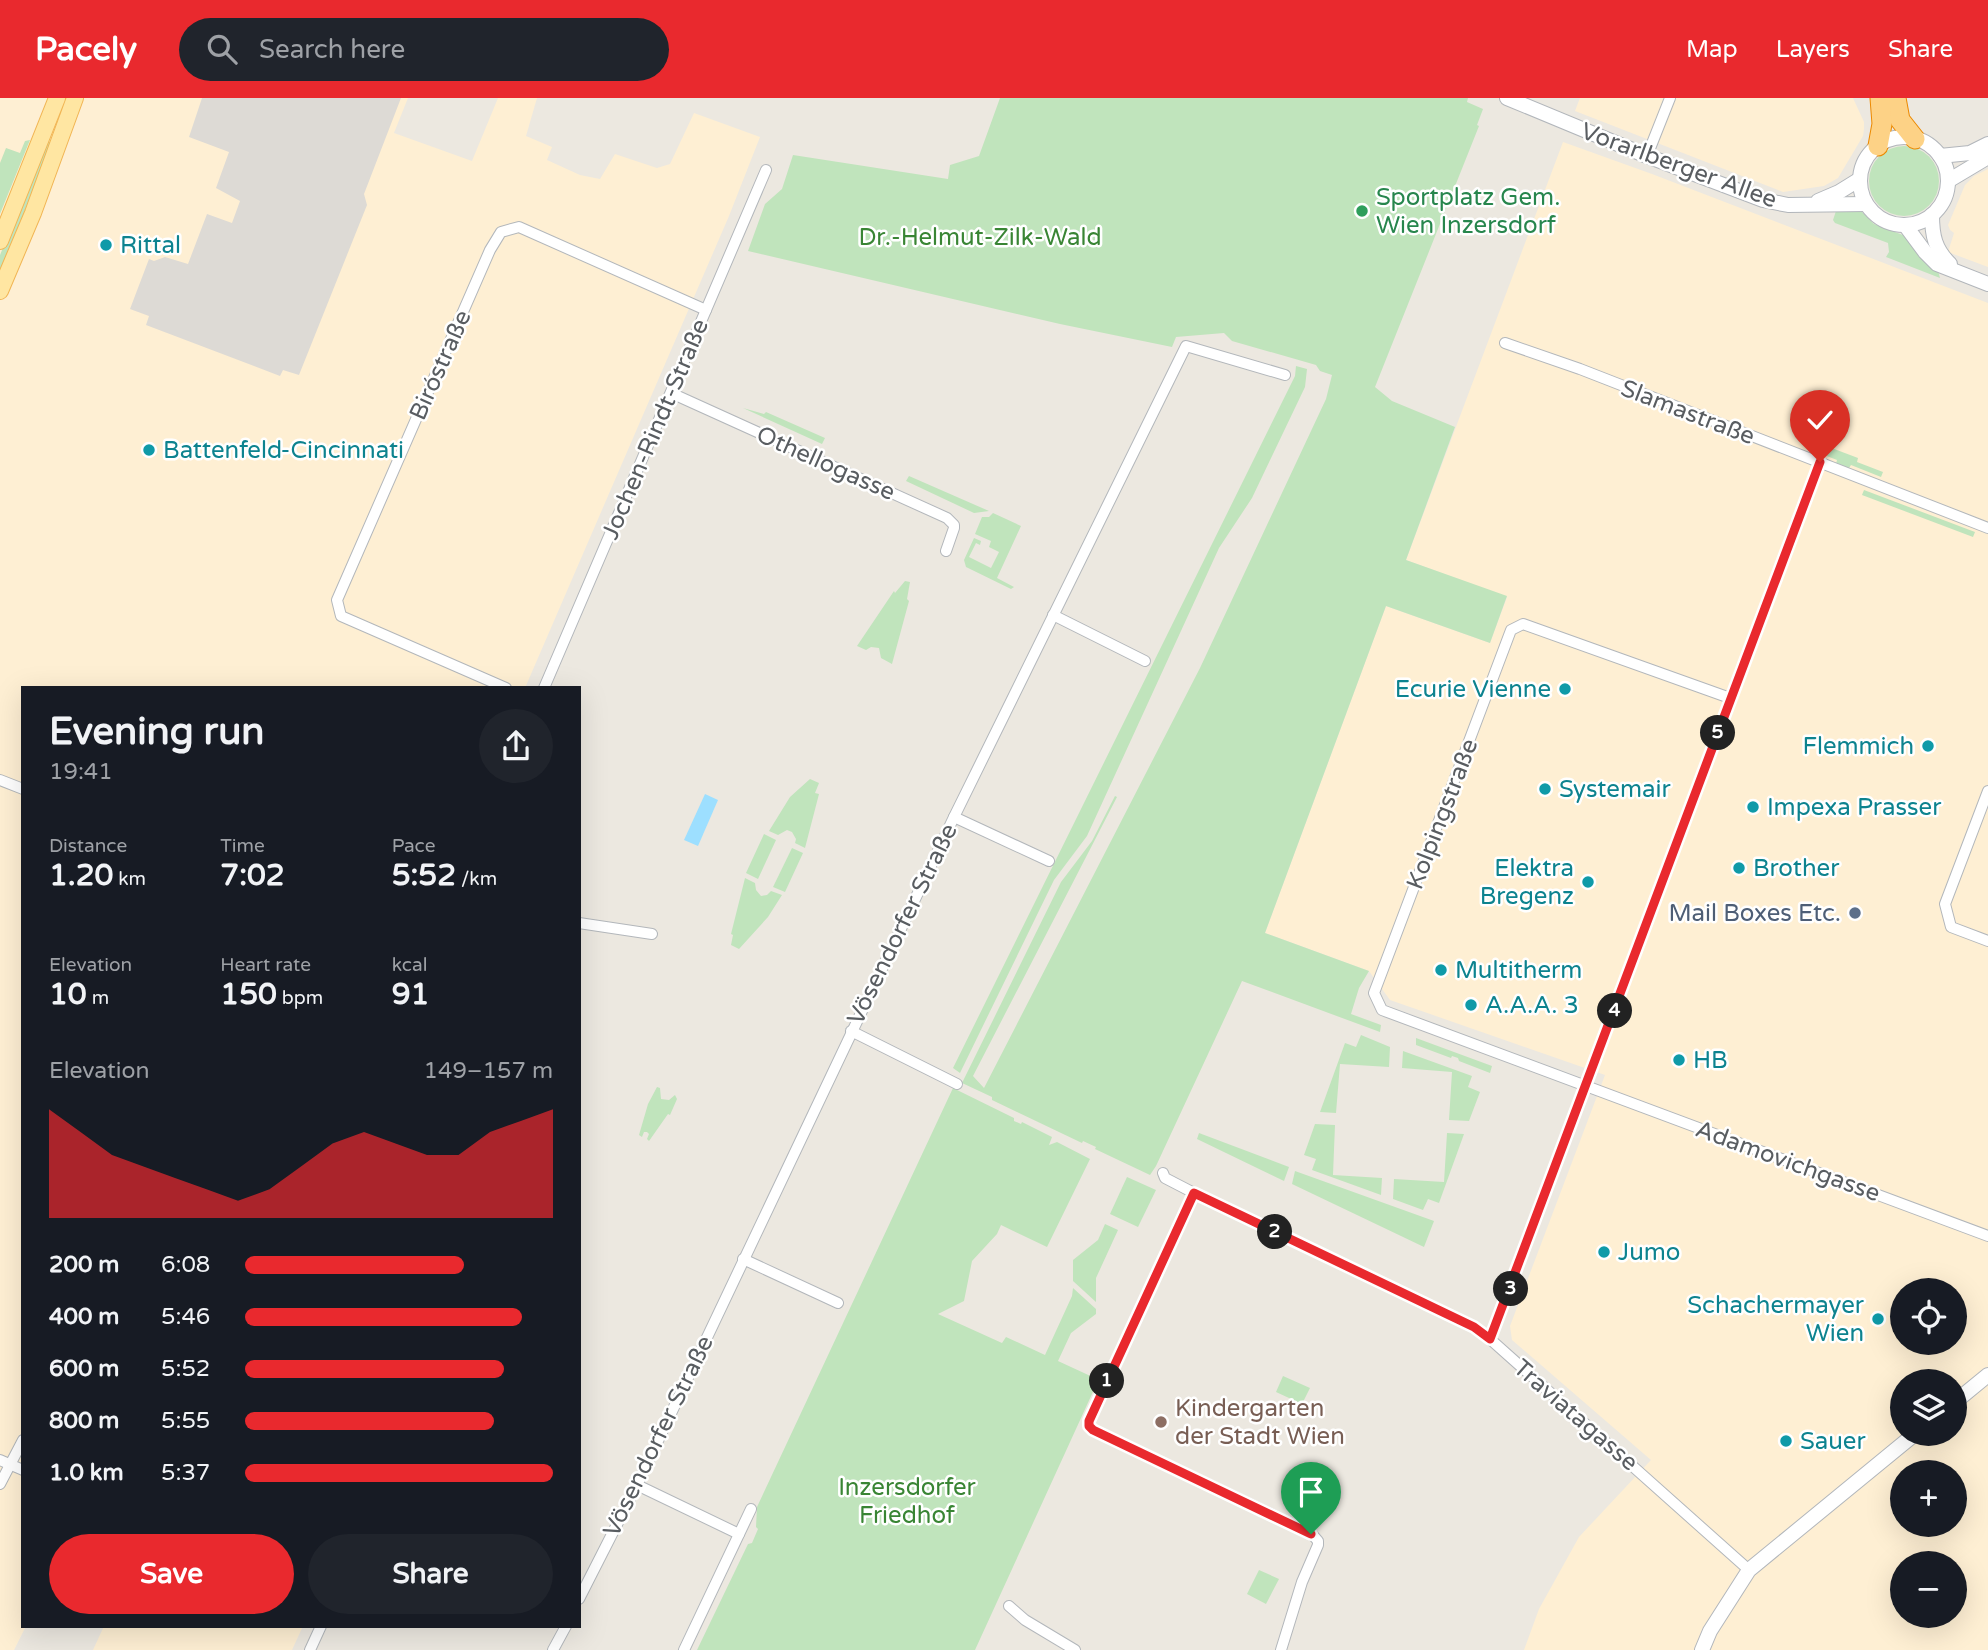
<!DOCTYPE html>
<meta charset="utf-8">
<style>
:root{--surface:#171b24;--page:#20242c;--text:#f1f3f6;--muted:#9ea1a6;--accent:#e9292e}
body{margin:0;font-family:"Varela Round",sans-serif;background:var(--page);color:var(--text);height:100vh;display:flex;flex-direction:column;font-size:26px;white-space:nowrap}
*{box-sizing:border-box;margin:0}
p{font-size:23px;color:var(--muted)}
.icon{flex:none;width:38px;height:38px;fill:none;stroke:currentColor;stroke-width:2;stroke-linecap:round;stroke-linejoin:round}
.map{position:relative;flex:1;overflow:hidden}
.drawer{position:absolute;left:21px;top:588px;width:560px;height:942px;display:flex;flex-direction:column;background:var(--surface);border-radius:0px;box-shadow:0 7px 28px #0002}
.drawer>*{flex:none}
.tools{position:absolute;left:1890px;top:1180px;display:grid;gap:14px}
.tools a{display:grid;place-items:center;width:77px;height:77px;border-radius:50%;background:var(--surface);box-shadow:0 7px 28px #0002;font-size:35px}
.pin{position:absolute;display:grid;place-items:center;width:60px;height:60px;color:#fff;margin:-72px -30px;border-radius:50% 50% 50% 0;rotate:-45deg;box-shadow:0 0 7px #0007}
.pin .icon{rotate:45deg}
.km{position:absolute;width:35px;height:35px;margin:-18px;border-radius:50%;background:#222;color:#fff;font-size:19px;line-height:35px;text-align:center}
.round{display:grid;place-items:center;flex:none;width:74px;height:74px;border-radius:37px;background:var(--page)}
.overview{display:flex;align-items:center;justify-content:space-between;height:119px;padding:0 28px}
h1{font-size:38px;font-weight:800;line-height:52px}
.metrics{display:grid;grid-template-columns:repeat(3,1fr);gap:10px;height:119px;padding:7px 28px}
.metrics div{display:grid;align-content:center}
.metrics b{font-size:30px;font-weight:800}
.metrics small{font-size:19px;font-weight:400}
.metrics p{font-size:19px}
.chart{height:196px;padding:14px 28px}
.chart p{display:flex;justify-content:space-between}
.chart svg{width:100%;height:126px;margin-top:7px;fill:var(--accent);opacity:.7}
.cta{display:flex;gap:14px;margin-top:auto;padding:14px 28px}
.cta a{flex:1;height:80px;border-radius:42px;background:var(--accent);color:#fff;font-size:28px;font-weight:800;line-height:80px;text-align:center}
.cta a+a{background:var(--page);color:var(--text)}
ul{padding:0 28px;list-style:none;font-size:23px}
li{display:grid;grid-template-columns:112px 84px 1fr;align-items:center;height:52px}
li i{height:18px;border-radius:9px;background:var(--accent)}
header{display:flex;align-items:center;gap:42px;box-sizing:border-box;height:98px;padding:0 35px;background:var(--accent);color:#fff}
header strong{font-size:33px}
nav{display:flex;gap:38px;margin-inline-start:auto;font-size:24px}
.search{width:490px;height:63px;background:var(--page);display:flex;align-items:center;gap:18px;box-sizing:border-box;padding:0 24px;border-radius:38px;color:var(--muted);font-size:26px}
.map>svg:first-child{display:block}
.commercial{fill:#feefd3;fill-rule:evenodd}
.industrial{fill:#dddad5}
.green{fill:#c0e4bc}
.water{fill:#9ddfff}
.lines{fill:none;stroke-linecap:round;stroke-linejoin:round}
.street-casing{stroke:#b3b7bb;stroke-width:12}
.secondary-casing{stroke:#b2b6bb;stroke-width:16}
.primary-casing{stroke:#f1b554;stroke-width:18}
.highway-casing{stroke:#ec8900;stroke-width:21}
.street{stroke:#fff;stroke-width:10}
.secondary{stroke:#fff;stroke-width:14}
.primary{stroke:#ffe6a2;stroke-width:16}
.highway{stroke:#fdd286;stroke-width:19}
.route-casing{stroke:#fff;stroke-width:14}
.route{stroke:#e9292e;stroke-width:9}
.leisure-dot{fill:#2e9e5b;stroke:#fff;stroke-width:2.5}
.culture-dot{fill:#0f9aa8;stroke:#fff;stroke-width:2.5}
.service-dot{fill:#5c6f8a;stroke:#fff;stroke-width:2.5}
.education-dot{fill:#8d6e63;stroke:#fff;stroke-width:2.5}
.labels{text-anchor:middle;stroke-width:5;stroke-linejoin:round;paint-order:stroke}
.street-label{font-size:24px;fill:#595d61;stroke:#fff}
.leisure-label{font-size:24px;fill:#27864d;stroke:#fff;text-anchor:start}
.park-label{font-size:24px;fill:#398534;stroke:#fff}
.culture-label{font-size:24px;fill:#0d838f;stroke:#fff;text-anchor:start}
.service-label{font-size:24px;fill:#4e5e75;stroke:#fff;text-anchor:end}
.education-label{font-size:24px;fill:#785e54;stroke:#fff;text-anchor:start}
</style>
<header>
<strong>Pacely</strong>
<div class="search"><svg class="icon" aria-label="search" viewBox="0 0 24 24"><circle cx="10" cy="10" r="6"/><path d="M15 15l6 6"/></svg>Search here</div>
<nav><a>Map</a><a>Layers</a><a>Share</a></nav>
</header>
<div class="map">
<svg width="1988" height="1552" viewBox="0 0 1988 1552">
<rect width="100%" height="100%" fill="#ece8e0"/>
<g class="commercial">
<polygon points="0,0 408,0 394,35 472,63 498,0 537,0 526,38 552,49 547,62 580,77 600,81 615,56 657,70 670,66 694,15 760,39 729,118 525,590 23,590 23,1528 26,1528 14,1552 0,1552"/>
<polygon points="1580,0 1853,0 1864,24 1864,31 1863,38 1838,80 1824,88 1783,94 1575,13"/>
<path d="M1563,44L1652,76L1988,205V1552H1524L1539,1511L1579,1439L1651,1362L1512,1242L1510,1228L1605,977L1390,902L1369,873L1265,835L1386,508L1490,545L1507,499L1406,462ZM1902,1192H1955V1244H1902ZM1902,1283H1955V1335H1902ZM1902,1374H1955V1426H1902ZM1902,1465H1955V1517H1902Z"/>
<polygon points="1988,71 1988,169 1948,154 1954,135 1950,132 1948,127 1965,87 1974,78"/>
<polygon points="104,1528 303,1528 292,1552 93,1552"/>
</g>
<polygon class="industrial" points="202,0 401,0 364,96 367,107 299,277 283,272 280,278 146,227 149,218 130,211 149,161 154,163 165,159 188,166 207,116 232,125 240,103 216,90 229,54 189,39"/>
<g class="green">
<polygon points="1000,0 1468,0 1467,4 1483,11 1477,27 1479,28 1375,289 1392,303 1455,329 1406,462 1507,498 1490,545 1386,508 1265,835 1369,873 1359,890 1351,916 1381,927 1380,934 1242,883 1156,1068 1150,1077 1095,1051 1096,1049 1083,1043 1082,1045 992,1002 992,999 962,985 1061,784 1092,743 1115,698 1117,699 973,978 984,990 1200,570 1326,301 1332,277 1320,273 1316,267 1232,243 1224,235 1176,239 1172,249 1060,226 748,153 765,106 782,91 793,57 948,81 950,67 979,58"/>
<polygon points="30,42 0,116 0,65 6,50 20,55 25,43"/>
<polygon points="47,42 51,45 0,176 0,157"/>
<circle cx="1904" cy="83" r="35"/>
<polygon points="1855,111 1861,113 1874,126 1908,139 1938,173 1940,180 1886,159 1889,154 1888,145 1835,125 1833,122 1836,113"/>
<polygon points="1296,268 1307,271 1305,289 1252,400 1219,450 1087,738 1054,782 960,975 953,970 1295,278"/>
<polygon points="743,310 764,316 766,314 825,340 822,346"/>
<polygon points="1829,349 1858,360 1857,364 1883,374 1881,379 1851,367 1849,370 1836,366 1837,362 1819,355 1823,351 1828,353"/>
<polygon points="909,378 989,413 974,415 906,383"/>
<polygon points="1864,392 1975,434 1973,439 1862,397"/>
<polygon points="993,415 1021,428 997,480 1014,489 1011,491 966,469 964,462 974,440 981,443 980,447 976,445 969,459 991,470 999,454 989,449 991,443 975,436 982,419 989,419"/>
<polygon points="905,483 910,484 907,501 909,503 892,566 881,560 879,550 871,549 866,552 857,548 894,493 895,495"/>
<polygon points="810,681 819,685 815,695 819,696 805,750 795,745 796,741 792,734 787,732 778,737 769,733 790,699"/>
<polygon points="764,736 776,742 758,781 746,775"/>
<polygon points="792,750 803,755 785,794 773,789"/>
<polygon points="745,780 755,785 756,792 761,798 767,797 771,793 782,797 768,819 739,851 731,847 733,837 731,836"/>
<polygon points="1361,937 1390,949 1389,969 1340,966 1336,1015 1320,1014 1345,945 1356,949"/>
<polygon points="1416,940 1492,968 1490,975 1459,963 1458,960 1452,958 1451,960 1416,947"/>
<polygon points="1403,953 1472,978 1468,989 1480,994 1469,1023 1449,1022 1452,974 1402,970"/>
<polygon points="657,989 660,990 661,1001 669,1002 675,997 677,1001 670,1017 668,1016 649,1043 647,1041 649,1036 647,1034 644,1034 642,1039 639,1037 648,1006"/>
<polygon points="953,990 1014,1020 1014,1023 1021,1026 1022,1024 1052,1039 1049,1047 1057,1044 1090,1061 1047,1149 1001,1127 997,1136 972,1163 964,1203 938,1216 1002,1245 1006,1239 1045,1257 1072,1198 1073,1190 1096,1211 1096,1216 1071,1235 1058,1263 1097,1281 1097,1285 975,1552 697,1552 748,1446 752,1445 758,1431 756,1429 757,1409"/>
<polygon points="1315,1026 1335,1027 1333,1077 1382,1080 1381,1097 1312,1072 1316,1061 1304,1057"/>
<polygon points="1199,1035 1289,1069 1284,1083 1197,1041"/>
<polygon points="1447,1035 1464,1036 1439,1105 1428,1101 1423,1112 1393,1101 1394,1081 1444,1084"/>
<polygon points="1295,1073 1434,1123 1424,1149 1292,1086"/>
<polygon points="1127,1079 1156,1092 1138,1129 1110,1116"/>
<polygon points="1105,1126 1118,1132 1096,1180 1096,1204 1073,1183 1073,1162 1098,1142"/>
<polygon points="1283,1278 1310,1290 1302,1306 1276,1294"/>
<polygon points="1259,1472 1279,1481 1266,1506 1247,1496"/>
</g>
<polygon class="water" points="705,696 718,702 698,748 684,742"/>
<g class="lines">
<g class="street-casing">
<g id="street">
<polyline points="1647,58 1670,0"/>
<polyline points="1505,245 1580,271 1988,430"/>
<polyline points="671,295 947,420 954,427 954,430 946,453"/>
<polyline points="1053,517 1145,563"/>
<polyline points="506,590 341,518 337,502 490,152 501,134 519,129 706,212"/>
<polyline points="544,590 766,72"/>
<polyline points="1730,600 1523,526 1511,532 1374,895 1382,912 1988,1138"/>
<polyline points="0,682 23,691"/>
<polyline points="1988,693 1945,806 1951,829 1988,843"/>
<polyline points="954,719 1049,763"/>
<polyline points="579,825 652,836"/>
<polyline points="851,933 957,986"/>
<polyline points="1163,1075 1165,1080 1194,1095 1474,1229 1490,1241 1749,1472"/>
<polyline points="1194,1095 1089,1323 1089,1328 1093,1332 1311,1435 1318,1443 1318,1447 1302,1484 1281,1552"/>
<polyline points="743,1161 838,1205"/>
<polyline points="1490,1241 1820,364"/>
<polyline points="0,1362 23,1372"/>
<polyline points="0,1386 23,1342"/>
<polyline points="637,1387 739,1436"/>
<polyline points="579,1501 637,1387 954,719 1186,248 1285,277"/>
<polyline points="1009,1508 1025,1522 1075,1552"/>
<polyline points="310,1552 321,1528"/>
<polyline points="553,1552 566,1528"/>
<polyline points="684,1552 751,1411"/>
</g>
</g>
<g class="secondary-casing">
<g id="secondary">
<polyline points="1507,0 1647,58 1763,102 1788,107 1866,106"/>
<circle cx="1904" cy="83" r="44"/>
<polyline points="1940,58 1970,55 1988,46"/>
<polyline points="1948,83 1988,59"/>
<polyline points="1818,103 1839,94 1860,81"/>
<path d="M1932,117C1932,138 1935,151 1950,166"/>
<polyline points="1905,127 1925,154 1937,166 1988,186"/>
<polyline points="1955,1304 1988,1277"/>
<polyline points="1702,1552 1710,1533 1749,1472 1916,1335"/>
</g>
</g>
<g class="primary-casing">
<g id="primary">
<polyline points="0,143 57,0"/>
<polyline points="0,193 33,115 75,0"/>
</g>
</g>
<g class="highway-casing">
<g id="highway">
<polyline points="1896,0 1900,22 1915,41"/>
<polyline points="1878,48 1882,26 1880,0"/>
</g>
</g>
<use href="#street" class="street"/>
<use href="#secondary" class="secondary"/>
<use href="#primary" class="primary"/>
<use href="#highway" class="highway"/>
</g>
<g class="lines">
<g class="route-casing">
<polyline id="route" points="1311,1436 1093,1332 1089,1328 1089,1323 1194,1095 1474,1229 1490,1241 1820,364"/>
</g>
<use href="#route" class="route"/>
</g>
<circle class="leisure-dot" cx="1362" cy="113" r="7"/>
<g class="culture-dot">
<circle cx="106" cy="147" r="7"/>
<circle cx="149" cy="352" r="7"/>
<circle cx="1565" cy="591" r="7"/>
<circle cx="1928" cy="648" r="7"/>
<circle cx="1545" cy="691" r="7"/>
<circle cx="1753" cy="709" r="7"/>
<circle cx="1739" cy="770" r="7"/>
<circle cx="1588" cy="784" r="7"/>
<circle cx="1441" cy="872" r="7"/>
<circle cx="1471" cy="907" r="7"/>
<circle cx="1679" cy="962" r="7"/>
<circle cx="1604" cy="1154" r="7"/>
<circle cx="1878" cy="1221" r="7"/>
<circle cx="1786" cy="1343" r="7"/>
</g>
<circle class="service-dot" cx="1855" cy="815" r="7"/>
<circle class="education-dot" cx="1161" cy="1324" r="7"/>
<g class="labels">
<g class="street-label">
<text transform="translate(1679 67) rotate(20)" y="8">Vorarlberger Allee</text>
<text transform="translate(440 267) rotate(-66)" y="8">Biróstraße</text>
<text transform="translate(1688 314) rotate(21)" y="8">Slamastraße</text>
<text transform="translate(655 331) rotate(-67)" y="8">Jochen-Rindt-Straße</text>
<text transform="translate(826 365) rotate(24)" y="8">Othellogasse</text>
<text transform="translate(1442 716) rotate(-69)" y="8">Kolpingstraße</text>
<text transform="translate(902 826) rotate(-64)" y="8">Vösendorfer Straße</text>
<text transform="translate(1788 1063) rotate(20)" y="8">Adamovichgasse</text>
<text transform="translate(1576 1317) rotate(41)" y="8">Traviatagasse</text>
<text transform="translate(658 1338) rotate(-64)" y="8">Vösendorfer Straße</text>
</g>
<g class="leisure-label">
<text x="1376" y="107">Sportplatz Gem.<tspan x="1376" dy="28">Wien Inzersdorf</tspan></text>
</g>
<g class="park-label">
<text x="980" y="147">Dr.-Helmut-Zilk-Wald</text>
<text x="907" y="1397">Inzersdorfer<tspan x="907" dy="28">Friedhof</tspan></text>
</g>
<g class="culture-label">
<text x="120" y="155">Rittal</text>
<text x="163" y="360">Battenfeld-Cincinnati</text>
<text x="1551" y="599" text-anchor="end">Ecurie Vienne</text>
<text x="1914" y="656" text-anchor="end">Flemmich</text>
<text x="1559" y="699">Systemair</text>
<text x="1767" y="717">Impexa Prasser</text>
<text x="1574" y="778" text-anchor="end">Elektra<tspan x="1574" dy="28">Bregenz</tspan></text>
<text x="1753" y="778">Brother</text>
<text x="1455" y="880">Multitherm</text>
<text x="1485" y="915">A.A.A. 3</text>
<text x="1693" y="970">HB</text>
<text x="1618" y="1162">Jumo</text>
<text x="1864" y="1215" text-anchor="end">Schachermayer<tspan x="1864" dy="28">Wien</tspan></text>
<text x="1800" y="1351">Sauer</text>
</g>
<g class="service-label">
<text x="1841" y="823">Mail Boxes Etc.</text>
</g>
<g class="education-label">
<text x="1175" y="1318">Kindergarten<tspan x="1175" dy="28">der Stadt Wien</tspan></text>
</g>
</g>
</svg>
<div class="tools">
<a><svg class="icon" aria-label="locate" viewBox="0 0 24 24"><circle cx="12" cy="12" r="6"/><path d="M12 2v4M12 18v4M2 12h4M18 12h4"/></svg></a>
<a><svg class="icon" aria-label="layers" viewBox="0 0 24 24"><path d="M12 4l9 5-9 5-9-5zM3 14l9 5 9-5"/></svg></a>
<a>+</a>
<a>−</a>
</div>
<div class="pin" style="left:1311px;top:1436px;background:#1e9e55"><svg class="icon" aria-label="arrive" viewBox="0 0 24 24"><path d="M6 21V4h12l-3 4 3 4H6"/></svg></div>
<div class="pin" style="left:1820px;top:364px;background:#d93025"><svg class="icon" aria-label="check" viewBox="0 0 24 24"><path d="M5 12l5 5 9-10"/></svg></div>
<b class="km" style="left:1107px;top:1283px">1</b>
<b class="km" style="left:1275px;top:1134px">2</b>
<b class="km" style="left:1511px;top:1191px">3</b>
<b class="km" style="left:1615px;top:913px">4</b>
<b class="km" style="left:1718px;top:635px">5</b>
<section class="drawer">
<div class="overview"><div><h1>Evening run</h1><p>19:41</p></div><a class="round"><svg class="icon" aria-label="share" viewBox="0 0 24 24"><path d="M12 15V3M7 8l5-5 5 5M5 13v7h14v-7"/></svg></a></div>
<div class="metrics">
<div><p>Distance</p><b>1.20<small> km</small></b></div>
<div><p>Time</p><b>7:02</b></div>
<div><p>Pace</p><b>5:52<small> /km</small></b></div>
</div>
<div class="metrics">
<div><p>Elevation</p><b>10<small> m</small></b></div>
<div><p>Heart rate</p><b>150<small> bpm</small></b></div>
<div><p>kcal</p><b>91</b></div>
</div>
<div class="chart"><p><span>Elevation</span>149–157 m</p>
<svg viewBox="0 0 160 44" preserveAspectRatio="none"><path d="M0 44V6L10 14L20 22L30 26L40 30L50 34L60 38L70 34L80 26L90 18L100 14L110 18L120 22L130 22L140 14L150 10L160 6V44z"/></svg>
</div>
<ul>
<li><b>200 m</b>6:08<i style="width:71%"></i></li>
<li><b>400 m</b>5:46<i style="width:90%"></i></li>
<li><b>600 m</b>5:52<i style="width:84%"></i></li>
<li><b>800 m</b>5:55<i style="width:81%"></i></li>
<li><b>1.0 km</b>5:37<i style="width:100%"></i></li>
</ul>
<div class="cta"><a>Save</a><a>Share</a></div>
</section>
</div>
